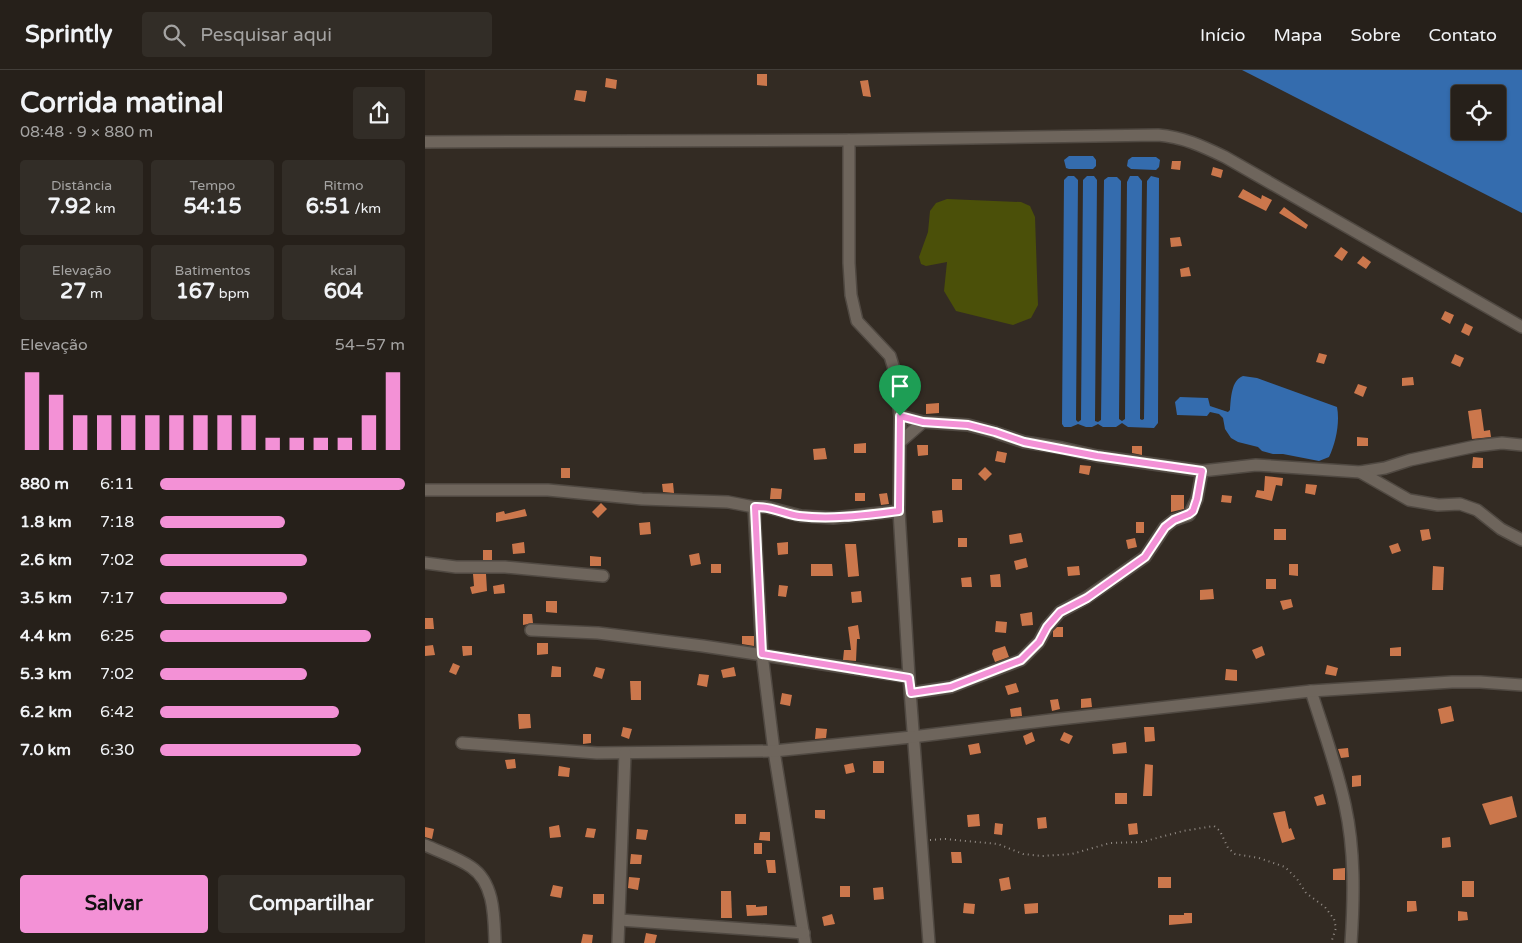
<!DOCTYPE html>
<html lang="pt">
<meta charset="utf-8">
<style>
:root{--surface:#26201a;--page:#322d27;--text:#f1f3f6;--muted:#a4a3a2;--line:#423e39;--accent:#f391d6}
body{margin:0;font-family:"Varela Round",sans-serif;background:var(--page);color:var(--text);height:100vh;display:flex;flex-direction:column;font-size:19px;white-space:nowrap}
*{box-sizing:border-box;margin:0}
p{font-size:16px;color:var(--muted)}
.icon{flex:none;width:28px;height:28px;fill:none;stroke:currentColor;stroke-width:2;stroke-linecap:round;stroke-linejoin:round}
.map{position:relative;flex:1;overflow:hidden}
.side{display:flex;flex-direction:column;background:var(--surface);width:425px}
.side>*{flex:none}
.controls{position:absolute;left:1026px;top:15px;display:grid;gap:10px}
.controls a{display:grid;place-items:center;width:55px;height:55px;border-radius:5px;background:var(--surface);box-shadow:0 1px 4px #0004,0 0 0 1px var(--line);font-size:25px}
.pin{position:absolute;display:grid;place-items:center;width:42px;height:42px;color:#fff;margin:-51px -21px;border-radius:50% 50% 50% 0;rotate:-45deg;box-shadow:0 0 5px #0007}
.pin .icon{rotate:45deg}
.round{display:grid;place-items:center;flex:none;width:52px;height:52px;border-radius:5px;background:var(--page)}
.overview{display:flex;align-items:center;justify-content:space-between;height:85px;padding:0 20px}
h1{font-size:28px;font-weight:700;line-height:38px}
.metrics{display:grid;grid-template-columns:repeat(3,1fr);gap:8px;height:85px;padding:5px 20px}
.metrics div{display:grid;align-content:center;border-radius:5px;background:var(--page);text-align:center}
.metrics b{font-size:21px;font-weight:700}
.metrics small{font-size:14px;font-weight:400}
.metrics p{font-size:14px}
.chart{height:140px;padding:10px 20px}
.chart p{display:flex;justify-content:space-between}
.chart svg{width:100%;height:90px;margin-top:5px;stroke:var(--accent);stroke-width:6}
.action{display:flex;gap:10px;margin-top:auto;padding:10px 20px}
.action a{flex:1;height:58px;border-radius:5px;background:var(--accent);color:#111;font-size:20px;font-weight:700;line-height:58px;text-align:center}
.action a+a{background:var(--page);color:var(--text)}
ul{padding:0 20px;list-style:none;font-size:16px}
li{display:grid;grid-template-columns:80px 60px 1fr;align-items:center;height:38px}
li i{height:12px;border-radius:6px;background:var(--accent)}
header{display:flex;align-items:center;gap:30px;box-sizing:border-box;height:70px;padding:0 25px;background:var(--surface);border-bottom:1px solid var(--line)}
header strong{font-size:24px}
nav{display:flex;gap:28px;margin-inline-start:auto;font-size:18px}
.search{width:350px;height:45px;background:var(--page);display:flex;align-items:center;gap:12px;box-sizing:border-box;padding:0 18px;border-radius:5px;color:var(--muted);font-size:19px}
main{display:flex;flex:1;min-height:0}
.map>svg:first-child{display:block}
.green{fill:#4b5009}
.water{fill:#346cae;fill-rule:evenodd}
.building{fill:#cb774c}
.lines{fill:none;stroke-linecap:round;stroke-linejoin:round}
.minor-casing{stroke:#504942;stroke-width:14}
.path{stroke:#938c86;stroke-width:2;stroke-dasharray:1 4;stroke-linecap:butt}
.minor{stroke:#6e655c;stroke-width:11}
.route-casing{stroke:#fff;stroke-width:10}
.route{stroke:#f391d6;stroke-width:6}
</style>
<header>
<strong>Sprintly</strong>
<div class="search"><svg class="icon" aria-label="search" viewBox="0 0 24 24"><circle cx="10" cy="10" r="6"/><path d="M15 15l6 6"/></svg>Pesquisar aqui</div>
<nav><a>Início</a><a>Mapa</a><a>Sobre</a><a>Contato</a></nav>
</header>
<main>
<section class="side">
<div class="overview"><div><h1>Corrida matinal</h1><p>08:48 · 9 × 880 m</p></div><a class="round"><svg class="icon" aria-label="share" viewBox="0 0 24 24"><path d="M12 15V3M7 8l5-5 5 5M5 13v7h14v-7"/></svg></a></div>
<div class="metrics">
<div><p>Distância</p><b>7.92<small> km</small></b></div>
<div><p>Tempo</p><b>54:15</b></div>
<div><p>Ritmo</p><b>6:51<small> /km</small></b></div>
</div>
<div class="metrics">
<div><p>Elevação</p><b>27<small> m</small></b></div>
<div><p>Batimentos</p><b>167<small> bpm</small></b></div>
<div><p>kcal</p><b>604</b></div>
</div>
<div class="chart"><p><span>Elevação</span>54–57 m</p>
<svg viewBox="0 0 160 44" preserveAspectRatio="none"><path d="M5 44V6M15 44V17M25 44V27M35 44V27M45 44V27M55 44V27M65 44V27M75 44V27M85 44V27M95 44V27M105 44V38M115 44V38M125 44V38M135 44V38M145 44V27M155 44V6"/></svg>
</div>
<ul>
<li><b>880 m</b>6:11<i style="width:100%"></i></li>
<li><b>1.8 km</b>7:18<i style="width:51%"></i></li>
<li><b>2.6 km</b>7:02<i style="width:60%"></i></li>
<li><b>3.5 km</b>7:17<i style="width:52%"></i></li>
<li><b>4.4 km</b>6:25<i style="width:86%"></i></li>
<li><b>5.3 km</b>7:02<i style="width:60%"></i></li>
<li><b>6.2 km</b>6:42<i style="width:73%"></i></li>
<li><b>7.0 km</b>6:30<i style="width:82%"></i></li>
</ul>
<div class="action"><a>Salvar</a><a>Compartilhar</a></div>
</section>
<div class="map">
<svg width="1097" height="873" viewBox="0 0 1097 873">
<rect width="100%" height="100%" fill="#332b23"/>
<polygon class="green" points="522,129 596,132 605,136 610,147 613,235 606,248 588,255 531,241 519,221 522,192 501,196 496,194 494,187 503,162 505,141 511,133"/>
<g class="water">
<path d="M817,0H1097V143ZM1035,24H1072V61H1035Z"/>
<polygon points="644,86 668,86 671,90 671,96 668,99 644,99 641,98 639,90"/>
<polygon points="707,87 731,87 735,90 734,97 731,100 706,99 702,96 703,90"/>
<polygon points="643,106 649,106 653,110 651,350 653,352 656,350 658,110 662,106 669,106 672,110 670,351 673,352 676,350 679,110 683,107 692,107 696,111 694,349 697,351 700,349 702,112 705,106 713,106 717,111 715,349 717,350 719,349 722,111 726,106 734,108 733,353 729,358 703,357 697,353 691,357 678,357 673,354 667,357 661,357 653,354 646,357 639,357 637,354 639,110"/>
<path d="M818,306L832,308L912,337C915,352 911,373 904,387L894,391L858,384H848L837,381L833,377L813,372L806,368L800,359L798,348L794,344L785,342L782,346L752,345L750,332L755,327L783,328L785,336L803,342L805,340C806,329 806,310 818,306Z"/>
</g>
<g class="building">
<polygon points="332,4 342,4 342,16 332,15"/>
<polygon points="181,8 192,10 191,19 180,17"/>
<polygon points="443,10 446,27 438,26 435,11"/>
<polygon points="151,20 162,21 160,32 149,30"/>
<polygon points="747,91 756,91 755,100 746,99"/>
<polygon points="788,97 798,100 796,108 786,105"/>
<polygon points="818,119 836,129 837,125 847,130 841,141 813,127"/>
<polygon points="859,137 883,155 881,159 854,143"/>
<polygon points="755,167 757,176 746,177 745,168"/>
<polygon points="916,177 923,182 917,191 909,186"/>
<polygon points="938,186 946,192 941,199 932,193"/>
<polygon points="764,197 766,206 756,207 755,199"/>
<polygon points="1020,241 1029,245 1025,254 1016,249"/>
<polygon points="1040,253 1048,257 1044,266 1036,262"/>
<polygon points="894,283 902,285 899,294 891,292"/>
<polygon points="1030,284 1039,288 1035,297 1026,293"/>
<polygon points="988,307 989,315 977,316 977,308"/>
<polygon points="933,314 942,317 938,327 929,323"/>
<polygon points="514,333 514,343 501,344 501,334"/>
<polygon points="1056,339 1059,361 1065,360 1066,367 1047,369 1043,341"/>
<polygon points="932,367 943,368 943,376 932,376"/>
<polygon points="441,373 441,383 429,383 429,374"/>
<polygon points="492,375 503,375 503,385 493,386"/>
<polygon points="707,376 717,376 717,385 707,383"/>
<polygon points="400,378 402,389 389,390 388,379"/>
<polygon points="572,381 582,383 580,393 570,391"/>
<polygon points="1048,387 1058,388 1058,398 1047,398"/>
<polygon points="655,395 666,396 664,405 654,403"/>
<polygon points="560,397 567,404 560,411 553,404"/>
<rect x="136" y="398" width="9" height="10"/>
<polygon points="840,406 858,408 857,416 851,415 847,431 830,427 832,420 839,421"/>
<rect x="527" y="409" width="10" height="11"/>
<polygon points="248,413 249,423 238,422 237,414"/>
<polygon points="881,414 892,415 890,425 880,423"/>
<polygon points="346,418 357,419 356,429 345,429"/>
<rect x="430" y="423" width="10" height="8"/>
<polygon points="462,423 464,434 456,435 454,424"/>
<polygon points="746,425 759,425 759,439 746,442"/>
<polygon points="797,425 807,426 806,433 796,432"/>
<polygon points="176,433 182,439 173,448 167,442"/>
<polygon points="100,439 102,446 71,452 71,443 79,441 80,444"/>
<polygon points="517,440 518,452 508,453 507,441"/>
<polygon points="225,452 226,464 215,465 214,453"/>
<rect x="711" y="452" width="8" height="11"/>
<rect x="849" y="459" width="12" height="11"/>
<polygon points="1004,459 1006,469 997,471 995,460"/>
<polygon points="596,463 598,472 585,474 584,465"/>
<rect x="533" y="468" width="9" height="9"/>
<polygon points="710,468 712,477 703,479 701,470"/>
<polygon points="99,472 100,483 88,484 87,474"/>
<polygon points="363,472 363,484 353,485 352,473"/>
<polygon points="973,473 976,481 967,484 964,476"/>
<polygon points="420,474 431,474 434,506 423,507"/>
<rect x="58" y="480" width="9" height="10"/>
<polygon points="274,483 276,494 266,496 264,485"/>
<polygon points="165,486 176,487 176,496 165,496"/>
<polygon points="601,488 603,497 591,500 589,491"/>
<rect x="286" y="494" width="10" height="9"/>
<polygon points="386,494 407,494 408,506 386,506"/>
<polygon points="864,494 873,494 873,506 864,505"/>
<polygon points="654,496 655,505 643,506 642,497"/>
<polygon points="1008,496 1019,497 1018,520 1007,520"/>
<polygon points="48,504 61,504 62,521 47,524 45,517 49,516"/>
<polygon points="575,504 576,517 566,517 565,505"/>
<polygon points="546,507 547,517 537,517 536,508"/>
<rect x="841" y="509" width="10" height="10"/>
<polygon points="79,514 80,523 69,524 68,516"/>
<polygon points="354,515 363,516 361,527 353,526"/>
<polygon points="788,519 789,529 775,530 775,520"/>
<polygon points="436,521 437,532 427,533 426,522"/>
<polygon points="866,529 868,537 858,540 855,531"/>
<polygon points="121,531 132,531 132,543 121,542"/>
<polygon points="607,542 608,555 597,556 595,544"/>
<polygon points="98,544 107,544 108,553 98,555"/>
<polygon points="0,548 8,548 9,559 0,559"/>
<polygon points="571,551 582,552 581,563 570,562"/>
<polygon points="433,555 435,569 432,569 431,591 418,590 419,580 426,580 423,557"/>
<polygon points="632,557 638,557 638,567 628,567 628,561"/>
<polygon points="317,566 329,566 329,576 317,574"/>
<polygon points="112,573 123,573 123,584 112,585"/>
<polygon points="8,575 10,585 0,586 0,576"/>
<polygon points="37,576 47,576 47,585 38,586"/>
<polygon points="580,576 584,587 570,592 567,584 568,580"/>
<polygon points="837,576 840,585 831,589 827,580"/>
<polygon points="976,577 976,586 965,586 965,578"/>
<polygon points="28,593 35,596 31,605 24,602"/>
<polygon points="902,595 913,598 911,606 900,604"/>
<polygon points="127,596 136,597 136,607 126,607"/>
<polygon points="171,597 180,599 177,609 168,606"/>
<polygon points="309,597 311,606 298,608 296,600"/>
<polygon points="801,599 812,600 812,611 800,610"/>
<polygon points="274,604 284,605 282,617 272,615"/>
<polygon points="205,611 216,611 216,630 206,630"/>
<polygon points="591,613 594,622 583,625 580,616"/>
<polygon points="357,623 367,625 365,636 355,634"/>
<polygon points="666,628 667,637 656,638 656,629"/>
<polygon points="633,629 635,639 627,641 625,630"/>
<polygon points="1026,636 1029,651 1016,654 1013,639"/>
<polygon points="596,637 597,646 586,647 585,639"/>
<polygon points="93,644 105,644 106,658 94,659"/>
<polygon points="198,657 207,659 204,669 196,666"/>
<polygon points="719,657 729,657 730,671 720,672"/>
<polygon points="391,658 402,659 401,668 390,669"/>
<polygon points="607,662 610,671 601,675 598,666"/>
<polygon points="639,662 648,666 644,674 635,670"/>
<polygon points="158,664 166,664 166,673 158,674"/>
<polygon points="701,672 702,683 688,684 687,674"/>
<polygon points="554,673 556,683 545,685 543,675"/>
<polygon points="923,678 924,687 916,688 913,679"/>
<polygon points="90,689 91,698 82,699 80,690"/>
<rect x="448" y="691" width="11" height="12"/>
<polygon points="428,693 430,702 421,704 419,695"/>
<polygon points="720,694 728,695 727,726 718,726"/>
<polygon points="134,696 145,698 144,707 133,706"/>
<polygon points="936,705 936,716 927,717 927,706"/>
<rect x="690" y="723" width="12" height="11"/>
<polygon points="898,724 901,734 892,736 889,727"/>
<polygon points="1087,726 1092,747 1065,755 1057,734"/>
<polygon points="390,740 400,740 400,749 390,748"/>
<polygon points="860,741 864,759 866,758 870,769 857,773 848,743"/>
<rect x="310" y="744" width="11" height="10"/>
<polygon points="554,744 555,756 543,757 542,745"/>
<polygon points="621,747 622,758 613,759 612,748"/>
<polygon points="570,753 578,754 577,765 569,764"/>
<polygon points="712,753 713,764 704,765 703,754"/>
<polygon points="134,755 136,767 125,768 124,757"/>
<polygon points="0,757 9,759 7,769 0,767"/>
<polygon points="162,758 171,759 169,768 160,767"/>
<polygon points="212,759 223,760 221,770 211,769"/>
<polygon points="335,762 345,762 345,771 334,770"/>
<polygon points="1025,767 1026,777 1017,778 1017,768"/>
<rect x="329" y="773" width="8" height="11"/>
<polygon points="526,782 536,782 537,793 527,793"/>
<polygon points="206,784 217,785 216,794 205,794"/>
<polygon points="341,790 350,790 351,803 343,803"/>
<polygon points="920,798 920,810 908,810 908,799"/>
<polygon points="204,807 215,808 213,820 203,818"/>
<polygon points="584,807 586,819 576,821 574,809"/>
<rect x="733" y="807" width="13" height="11"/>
<rect x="1037" y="811" width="12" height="16"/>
<polygon points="128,815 138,817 136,828 125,826"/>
<rect x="415" y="816" width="10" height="11"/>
<polygon points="458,817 459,829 449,830 448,818"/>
<polygon points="296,821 306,821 307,848 296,848"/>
<rect x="168" y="824" width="11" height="10"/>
<polygon points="982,831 991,831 992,841 982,842"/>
<polygon points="539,833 550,834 549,844 538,843"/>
<polygon points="613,833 613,843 600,844 599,834"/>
<polygon points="321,835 331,835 331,837 342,836 342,845 322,846"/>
<polygon points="1033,841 1042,842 1043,850 1033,851"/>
<polygon points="759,843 767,843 767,853 744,855 744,845 759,845"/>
<polygon points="407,844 410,854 399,856 397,847"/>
<polygon points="221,863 232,865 230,873 219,873"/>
<polygon points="158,864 168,865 167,873 156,873"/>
</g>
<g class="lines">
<g class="minor-casing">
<g id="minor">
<polyline points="424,70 424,193 426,225 432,251 465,286 469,299 475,346 474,441 484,607 504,873"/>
<path d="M0,72L424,70L733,65C758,67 777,76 800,87L1097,257"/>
<polyline points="475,346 498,352 543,355 569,362 599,372 637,378 672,386 777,401 831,395 935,402 960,398 985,390 1051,376 1077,373 1097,375"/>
<polyline points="475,372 498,352"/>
<polyline points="935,402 984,430 1013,435 1035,434 1052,440 1076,459 1097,470"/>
<polyline points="0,420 123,420 217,429 303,432 329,437 341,437 376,446 408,448 474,441"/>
<polyline points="329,437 337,584 349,681 380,873"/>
<polyline points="0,493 31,497 80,497 178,506"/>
<polyline points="106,560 173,563 278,576 484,607"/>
<path d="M886,621C898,659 912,697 920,735C930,780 929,828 926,873"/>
<polyline points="486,623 526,617 596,590 614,572 622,557 635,542 661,528 720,487 740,457 749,450 764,445 772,429 777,401"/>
<polyline points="37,673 172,683 349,681 487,667 626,650 886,621 1027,612 1055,612 1097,615"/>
<path d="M0,775C15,782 33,788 46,797C70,813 69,848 70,873"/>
<polyline points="195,850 379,863"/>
<polyline points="193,873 200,683"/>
</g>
</g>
<polyline class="path" points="505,770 520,769 573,774 598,784 617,786 647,784 685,773 717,772 758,761 789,756 795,761 803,778 810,784 834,788 860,797 872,809 881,823 900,837 909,849 911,858 906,873"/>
<use href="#minor" class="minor"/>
</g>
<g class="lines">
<g class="route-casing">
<path id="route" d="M475,346L498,352L543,355L570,362L599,372L672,386L777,401L772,429L768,441L764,444L749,450L740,457L720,487L662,528L635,542L622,557L614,572L596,590L526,617L486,623L484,608L337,584L330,437C346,436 359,444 374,446C408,450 441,445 474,441Z"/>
</g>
<use href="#route" class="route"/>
</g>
</svg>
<div class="controls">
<a><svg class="icon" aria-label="locate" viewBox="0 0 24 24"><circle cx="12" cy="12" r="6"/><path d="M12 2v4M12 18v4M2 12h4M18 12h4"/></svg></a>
</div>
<div class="pin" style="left:475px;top:346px;background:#1e9e55"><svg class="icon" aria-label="arrive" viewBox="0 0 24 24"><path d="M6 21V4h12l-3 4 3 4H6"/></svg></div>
</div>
</main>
